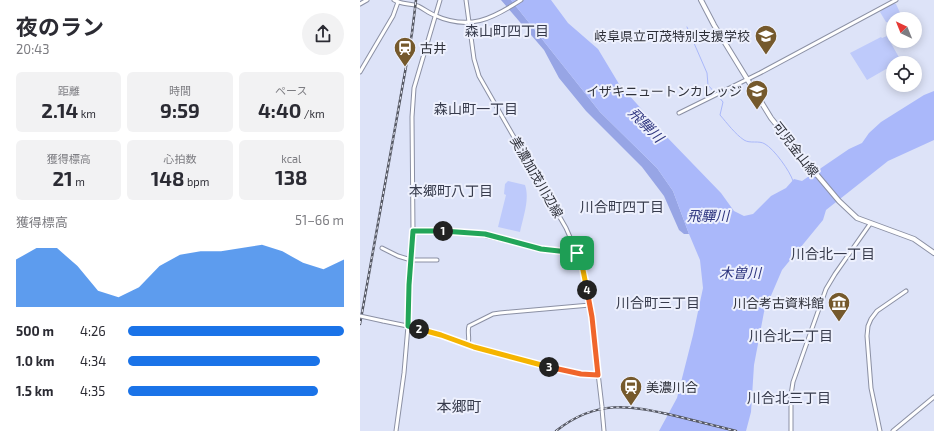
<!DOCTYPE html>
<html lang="ja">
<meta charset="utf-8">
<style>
:root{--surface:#fff;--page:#f2f2f3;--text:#2b2b33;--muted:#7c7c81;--accent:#1a73e8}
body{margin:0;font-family:"Exo 2","Noto Sans JP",sans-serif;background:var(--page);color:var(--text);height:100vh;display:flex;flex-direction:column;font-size:15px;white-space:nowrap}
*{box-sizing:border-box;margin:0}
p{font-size:13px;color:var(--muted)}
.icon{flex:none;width:22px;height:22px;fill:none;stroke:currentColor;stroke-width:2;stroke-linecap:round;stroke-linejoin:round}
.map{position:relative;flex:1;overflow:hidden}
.panel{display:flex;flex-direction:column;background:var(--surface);width:360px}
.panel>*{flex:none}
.needle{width:26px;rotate:317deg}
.controls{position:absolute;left:526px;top:12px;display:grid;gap:8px}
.controls a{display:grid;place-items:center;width:36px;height:36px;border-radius:50%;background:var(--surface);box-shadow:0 2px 10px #0003;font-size:20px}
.pin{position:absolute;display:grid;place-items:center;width:34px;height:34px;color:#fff;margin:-17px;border-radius:8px;box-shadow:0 2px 6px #0006}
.km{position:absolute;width:20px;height:20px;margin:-10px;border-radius:50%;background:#222;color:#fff;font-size:11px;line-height:20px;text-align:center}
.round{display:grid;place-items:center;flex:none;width:42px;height:42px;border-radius:21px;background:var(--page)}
.head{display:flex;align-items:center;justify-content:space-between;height:68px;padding:0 16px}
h1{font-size:22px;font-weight:700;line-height:30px}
.figures{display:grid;grid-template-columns:repeat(3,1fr);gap:6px;height:68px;padding:4px 16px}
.figures div{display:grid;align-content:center;border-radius:6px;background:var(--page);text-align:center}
.figures b{font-size:20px;font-weight:700}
.figures small{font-size:11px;font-weight:400}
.figures p{font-size:11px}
.chart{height:112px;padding:8px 16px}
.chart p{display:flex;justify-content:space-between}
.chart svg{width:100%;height:72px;margin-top:4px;fill:var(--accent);opacity:.7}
ul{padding:0 16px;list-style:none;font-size:13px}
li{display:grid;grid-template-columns:64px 48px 1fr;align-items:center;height:30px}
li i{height:10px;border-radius:5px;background:var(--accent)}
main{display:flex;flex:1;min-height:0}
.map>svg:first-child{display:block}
.green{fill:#becafb}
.forest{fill:#97a5e5}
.water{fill:#aab8fa}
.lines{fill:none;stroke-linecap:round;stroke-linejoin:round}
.stream{stroke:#aab8fa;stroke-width:1}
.secondary-casing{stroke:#8b90a4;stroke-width:5}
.primary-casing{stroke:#8b90a4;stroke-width:6}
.secondary{stroke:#fff;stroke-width:3}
.primary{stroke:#fff;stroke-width:4}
.rail-casing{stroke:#555863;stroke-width:2.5}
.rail{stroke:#edf0fd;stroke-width:1;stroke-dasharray:3;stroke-linecap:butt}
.secondary-bridge-casing{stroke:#8b90a4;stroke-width:5;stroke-linecap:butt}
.secondary-bridge{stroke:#fff;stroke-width:3}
.split-1-casing{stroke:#fff;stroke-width:8}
.split-2-casing{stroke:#fff;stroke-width:8}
.split-3-casing{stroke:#fff;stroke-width:8}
.split-4-casing{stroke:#fff;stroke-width:8}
.split-5-casing{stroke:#fff;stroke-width:8}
.split-1{stroke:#22a559;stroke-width:5}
.split-2{stroke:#22a559;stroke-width:5}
.split-3{stroke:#f5b400;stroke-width:5}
.split-4{stroke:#f0652b;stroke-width:5}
.split-5{stroke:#f5b400;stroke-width:5}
.labels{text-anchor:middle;stroke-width:4;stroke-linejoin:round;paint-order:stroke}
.poi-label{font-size:13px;fill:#2f313a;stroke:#edf0fd;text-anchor:end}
.street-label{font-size:13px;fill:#2f313a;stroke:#edf0fd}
.neighbourhood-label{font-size:14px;fill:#373b4c;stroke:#edf0fd}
.water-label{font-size:14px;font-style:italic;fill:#2e357f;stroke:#edf0fd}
.quarter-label{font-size:15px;fill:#373b4c;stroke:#edf0fd}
</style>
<main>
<section class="panel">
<div class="head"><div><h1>夜のラン</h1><p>20:43</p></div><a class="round"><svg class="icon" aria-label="share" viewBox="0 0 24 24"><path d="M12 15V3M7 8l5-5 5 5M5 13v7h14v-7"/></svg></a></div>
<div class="figures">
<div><p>距離</p><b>2.14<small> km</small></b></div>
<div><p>時間</p><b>9:59</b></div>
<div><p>ペース</p><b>4:40<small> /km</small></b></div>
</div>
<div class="figures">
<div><p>獲得標高</p><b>21<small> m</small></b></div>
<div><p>心拍数</p><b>148<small> bpm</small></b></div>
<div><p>kcal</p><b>138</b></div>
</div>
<div class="chart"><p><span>獲得標高</span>51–66 m</p>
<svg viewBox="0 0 160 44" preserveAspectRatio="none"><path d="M0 44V15L10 8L20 8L30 19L40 34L50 38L60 32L70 19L80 12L90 10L100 10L110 8L120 6L130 10L140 17L150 21L160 15V44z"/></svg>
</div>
<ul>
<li><b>500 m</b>4:26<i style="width:100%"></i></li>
<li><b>1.0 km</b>4:34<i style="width:89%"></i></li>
<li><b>1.5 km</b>4:35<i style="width:88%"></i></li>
</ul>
</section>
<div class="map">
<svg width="574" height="431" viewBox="0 0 574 431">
<rect width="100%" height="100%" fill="#dde3f8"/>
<g class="green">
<polygon points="533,3 536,4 542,17 542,19 533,19 533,24 526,22 520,12 524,8"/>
<polygon points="527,36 541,61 537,63 533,63 533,65 507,80 490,53 521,37 522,38"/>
<path d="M148,181L165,185C170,199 163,217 160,232L138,227L146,195L144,194L145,184Z"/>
</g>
<polygon class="forest" points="141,0 151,0 240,112 297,168 313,191 329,234 324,234 319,230 304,196 282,167 226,111 199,78 184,50"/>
<polygon class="water" points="151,0 191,0 208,23 238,49 259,84 303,133 361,193 374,211 384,216 393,214 411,196 426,188 434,179 442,181 489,149 502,143 509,133 521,122 564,95 574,91 574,140 528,161 466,210 463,220 422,270 404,312 394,365 391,412 386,431 299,431 317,398 333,335 343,288 340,260 329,234 313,191 297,168 240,112"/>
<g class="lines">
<g class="stream">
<polyline points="327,27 347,73 348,85 356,94"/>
<path d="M358,96L363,102L360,115C367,123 375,134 384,140C390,144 399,140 405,144C414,149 430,171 433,181"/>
</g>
<g class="secondary-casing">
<g id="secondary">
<path d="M34,0C42,5 50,3 58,6C64,9 69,13 74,15C109,31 132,19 161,0"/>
<polyline points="106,0 114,59 119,76 206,228 217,253 223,269 230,305 242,407"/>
<polyline points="0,4 7,0"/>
<polyline points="0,72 33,16 38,2"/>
<polyline points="319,113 400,73 536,0"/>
<polyline points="53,231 80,231 119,234 181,249 217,253"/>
<polyline points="22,248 38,256 51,260 77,260"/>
<polyline points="23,321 67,330 114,347 195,368 221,374 238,375"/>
<path d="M108,345C110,338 107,332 109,326L133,314L140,313L230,305"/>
<polyline points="242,409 244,431"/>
<polyline points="36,431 44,373 48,326 49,285 53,231 52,117 54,88 80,0"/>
<polyline points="431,431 431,395 433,382 466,289 475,274 510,224"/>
<polyline points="520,431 511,388 507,336 508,326 511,319 517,311 546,291"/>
<polyline points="533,431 574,397"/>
</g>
</g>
<g class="primary-casing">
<polyline id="primary" points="341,0 354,25 411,118 447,163 479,201 497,218 554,239 574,253"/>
</g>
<use href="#secondary" class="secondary"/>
<use href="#primary" class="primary"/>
<g class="rail-casing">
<g id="rail">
<polyline points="0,324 52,33 56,0"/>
<path d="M196,431C236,399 270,405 316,416C336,421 356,426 376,431"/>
</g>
</g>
<use href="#rail" class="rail"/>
<g class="secondary-bridge-casing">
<g id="secondary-bridge">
<polyline points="0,316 23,321"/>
<polyline points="242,407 242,409"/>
</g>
</g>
<use href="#secondary-bridge" class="secondary-bridge"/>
</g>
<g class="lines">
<g class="split-1-casing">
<polyline id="split-1" points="83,231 125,234 181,249 217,253"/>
</g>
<g class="split-2-casing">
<polyline id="split-2" points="59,329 48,326 49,285 53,231 83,231"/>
</g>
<g class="split-3-casing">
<polyline id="split-3" points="59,329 81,335 114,347 189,367"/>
</g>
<g class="split-4-casing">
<polyline id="split-4" points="189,367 221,374 238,375 232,317 227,290"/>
</g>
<g class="split-5-casing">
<polyline id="split-5" points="217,253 223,270 227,290"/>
</g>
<use href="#split-1" class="split-1"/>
<use href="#split-2" class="split-2"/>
<use href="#split-3" class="split-3"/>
<use href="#split-4" class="split-4"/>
<use href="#split-5" class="split-5"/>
</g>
<defs>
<g id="school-pin" transform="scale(1.15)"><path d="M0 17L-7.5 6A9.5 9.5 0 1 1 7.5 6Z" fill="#75592c" stroke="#edf0fd"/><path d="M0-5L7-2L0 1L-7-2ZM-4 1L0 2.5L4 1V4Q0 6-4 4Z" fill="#fff"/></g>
<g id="station-pin" transform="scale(1.15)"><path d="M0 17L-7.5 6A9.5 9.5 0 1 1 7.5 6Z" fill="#75592c" stroke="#edf0fd"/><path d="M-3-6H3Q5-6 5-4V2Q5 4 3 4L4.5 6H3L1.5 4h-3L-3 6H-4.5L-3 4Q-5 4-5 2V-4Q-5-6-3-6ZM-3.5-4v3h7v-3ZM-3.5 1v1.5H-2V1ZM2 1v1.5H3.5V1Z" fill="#fff"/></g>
<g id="museum-pin" transform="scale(1.15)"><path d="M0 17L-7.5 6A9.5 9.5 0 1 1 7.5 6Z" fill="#75592c" stroke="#edf0fd"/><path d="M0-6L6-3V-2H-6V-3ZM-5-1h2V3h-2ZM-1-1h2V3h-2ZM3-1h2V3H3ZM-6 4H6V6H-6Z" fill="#fff"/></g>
</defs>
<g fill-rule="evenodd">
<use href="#school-pin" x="406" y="36"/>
<use href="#station-pin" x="45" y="48"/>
<use href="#school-pin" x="397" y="91"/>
<use href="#museum-pin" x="479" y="303"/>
<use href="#station-pin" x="271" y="387"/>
</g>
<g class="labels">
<g class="poi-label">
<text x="390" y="41">岐阜県立可茂特別支援学校</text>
<text x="60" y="53" text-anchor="start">古井</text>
<text x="382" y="96">イザキニュートンカレッジ</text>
<text x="464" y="308">川合考古資料館</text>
<text x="286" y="392" text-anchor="start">美濃川合</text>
</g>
<g class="street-label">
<text transform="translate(436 149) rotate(52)" y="5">可児金山線</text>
<text transform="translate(177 177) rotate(60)" y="5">美濃加茂川辺線</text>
</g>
<g class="neighbourhood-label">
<text x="147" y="36">森山町四丁目</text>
<text x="116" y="114">森山町一丁目</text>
<text x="91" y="196">本郷町八丁目</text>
<text x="262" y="212">川合町四丁目</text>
<text x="473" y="259">川合北一丁目</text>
<text x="298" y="308">川合町三丁目</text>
<text x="431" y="341">川合北二丁目</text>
<text x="429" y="403">川合北三丁目</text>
</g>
<g class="water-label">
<text transform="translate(286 125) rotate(45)" y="5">飛騨川</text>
<text x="348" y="221">飛驒川</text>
<text x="380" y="278">木曽川</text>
</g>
<g class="quarter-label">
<text x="99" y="412">本郷町</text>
</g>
</g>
</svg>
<div class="controls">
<a><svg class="needle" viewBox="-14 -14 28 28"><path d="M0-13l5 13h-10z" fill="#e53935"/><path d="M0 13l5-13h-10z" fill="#7c7c81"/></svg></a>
<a><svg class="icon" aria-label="locate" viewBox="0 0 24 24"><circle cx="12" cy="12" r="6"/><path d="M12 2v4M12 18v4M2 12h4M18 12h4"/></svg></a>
</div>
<div class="pin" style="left:217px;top:253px;background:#1e9e55"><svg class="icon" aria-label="arrive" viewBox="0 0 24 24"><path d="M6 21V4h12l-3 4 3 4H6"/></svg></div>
<b class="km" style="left:83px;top:231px">1</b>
<b class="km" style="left:59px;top:329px">2</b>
<b class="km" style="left:189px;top:367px">3</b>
<b class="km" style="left:227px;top:290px">4</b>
</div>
</main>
